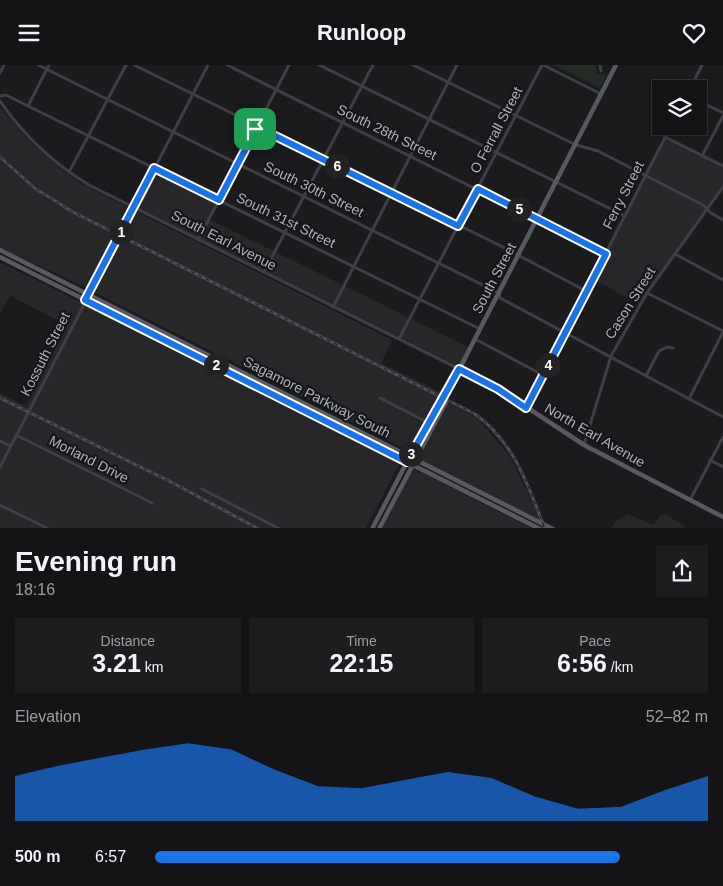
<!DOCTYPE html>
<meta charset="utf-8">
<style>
:root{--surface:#141416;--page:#1d1d1f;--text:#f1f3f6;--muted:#9d9ea1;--line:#333335;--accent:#1a73e8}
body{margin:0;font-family:Helvetica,sans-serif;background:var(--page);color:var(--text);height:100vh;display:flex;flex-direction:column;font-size:19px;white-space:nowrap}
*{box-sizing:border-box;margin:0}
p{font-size:16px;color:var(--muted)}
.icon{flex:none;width:28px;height:28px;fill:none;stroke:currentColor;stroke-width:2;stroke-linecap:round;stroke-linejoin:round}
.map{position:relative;height:463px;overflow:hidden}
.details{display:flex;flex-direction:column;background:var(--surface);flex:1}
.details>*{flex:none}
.buttons{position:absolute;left:652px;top:15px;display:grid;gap:10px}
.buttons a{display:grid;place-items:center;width:55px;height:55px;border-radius:0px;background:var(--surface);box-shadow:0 2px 8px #0003,0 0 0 1px var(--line);font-size:25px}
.pin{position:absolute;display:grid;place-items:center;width:42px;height:42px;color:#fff;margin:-21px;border-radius:10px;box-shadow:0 2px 8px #0006}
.km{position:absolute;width:25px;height:25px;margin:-12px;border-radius:50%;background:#222;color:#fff;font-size:14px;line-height:25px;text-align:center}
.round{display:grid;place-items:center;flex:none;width:52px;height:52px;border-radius:0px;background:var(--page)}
.overview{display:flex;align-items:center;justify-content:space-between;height:85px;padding:0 15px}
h1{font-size:28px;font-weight:600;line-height:38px}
.figures{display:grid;grid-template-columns:repeat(3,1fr);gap:8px;height:85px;padding:5px 15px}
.figures div{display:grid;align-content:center;border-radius:0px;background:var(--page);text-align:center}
.figures b{font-size:25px;font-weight:600}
.figures small{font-size:14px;font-weight:400}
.figures p{font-size:14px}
.chart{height:140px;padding:10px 15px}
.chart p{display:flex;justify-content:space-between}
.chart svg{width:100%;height:90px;margin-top:5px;fill:var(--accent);opacity:.7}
ul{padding:0 15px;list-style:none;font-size:16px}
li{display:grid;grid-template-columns:80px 60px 1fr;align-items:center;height:38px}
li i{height:12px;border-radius:6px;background:var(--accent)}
header{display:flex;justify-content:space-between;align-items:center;height:65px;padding:0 15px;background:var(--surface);font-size:22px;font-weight:600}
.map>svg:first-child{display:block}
.built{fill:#27272a}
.green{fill:#222c25}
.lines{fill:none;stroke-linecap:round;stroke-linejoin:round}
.minor{stroke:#3e3e44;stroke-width:3}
.major{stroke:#585961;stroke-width:4.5}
.rail-casing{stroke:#4f5057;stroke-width:3}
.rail{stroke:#161618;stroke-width:1;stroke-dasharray:4;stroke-linecap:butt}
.route-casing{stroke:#fff;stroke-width:10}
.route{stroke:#1a73e8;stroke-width:6}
.labels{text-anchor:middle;stroke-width:4.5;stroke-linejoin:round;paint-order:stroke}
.street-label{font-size:14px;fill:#adb0bd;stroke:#161618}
</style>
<header><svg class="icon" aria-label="menu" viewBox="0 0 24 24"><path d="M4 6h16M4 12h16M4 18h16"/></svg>Runloop<svg class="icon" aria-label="heart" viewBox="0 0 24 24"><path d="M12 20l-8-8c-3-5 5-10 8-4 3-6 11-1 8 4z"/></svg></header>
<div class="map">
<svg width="723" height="464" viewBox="0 0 723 464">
<rect width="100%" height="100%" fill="#1b1b1d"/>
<g class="built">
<polygon points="0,42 31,78 65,107 84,120 392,275 381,298 441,327 411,387 64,212 0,183 0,94 48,134 115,169 116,167 75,147 46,129 0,90"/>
<polygon points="665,72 723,101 723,122 640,240 593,214"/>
<polygon points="154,103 219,135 209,154 470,283 459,304 134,143"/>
<polygon points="0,197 400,397 366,463 0,463 0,328 26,341 67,260 10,231 0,249"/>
<polygon points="446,337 477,353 509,390 543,458 416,393"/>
<polygon points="413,403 531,463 382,464"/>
<polygon points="628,449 654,460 660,450 665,449 685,461 684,464 611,463 616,456"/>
</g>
<polygon class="green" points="554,0 596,0 597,8 601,10 605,8 606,11 600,23"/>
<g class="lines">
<g class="minor">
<polyline points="38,0 499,228 500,233 723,352"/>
<polyline points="134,0 499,180 586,226"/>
<polyline points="227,0 606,189"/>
<polyline points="319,0 625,151"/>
<polyline points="413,0 576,80 598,86 703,140 711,148 723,155"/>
<polyline points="543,0 601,29"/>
<polyline points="600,0 601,6"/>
<polyline points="0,8 4,0"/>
<polyline points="690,24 702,0"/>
<polyline points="0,31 6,30 28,41 480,264"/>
<path d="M0,36C24,71 53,98 89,120L459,304"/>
<polyline points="699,36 723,48"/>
<polyline points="28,41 49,0"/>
<polyline points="665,72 723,101"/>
<polyline points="702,91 723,51"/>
<polyline points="69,107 126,0"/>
<polyline points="198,175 289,0"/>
<polyline points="675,189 723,215"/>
<polyline points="264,207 373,0"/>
<polyline points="647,228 723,266"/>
<polyline points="333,242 457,0"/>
<polyline points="399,274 542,0"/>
<polyline points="475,274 543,310"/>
<polyline points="646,311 659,286 667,282 673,283"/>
<polyline points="380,333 429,358"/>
<polyline points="689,334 723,267"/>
<polyline points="526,343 671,61"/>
<polyline points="16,370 152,438"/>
<polyline points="0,376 11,381"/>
<polyline points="584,380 611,291 647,228 723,122"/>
<polyline points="710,395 723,402"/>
<polyline points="0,402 208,0"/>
<polyline points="202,424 280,464"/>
<polyline points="690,435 723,372"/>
<polyline points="0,440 49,464"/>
</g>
<g class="major">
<polyline points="0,185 553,464"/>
<polyline points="0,192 540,464"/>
<polyline points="459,304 499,324 584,380 723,452"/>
<polyline points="372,464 421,370 446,330 616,0"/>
<polyline points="379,464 446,337 446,330"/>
</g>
<g class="rail-casing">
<g id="rail">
<path d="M0,92L36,124L73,147L475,349C514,377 528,420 545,464"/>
<polyline points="0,333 169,416 259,464"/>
</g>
</g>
<use href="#rail" class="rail"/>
</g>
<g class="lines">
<g class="route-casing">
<polygon id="route" points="257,62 458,161 478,124 606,189 526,343 498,324 459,304 407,397 85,235 154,103 219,135"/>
</g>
<use href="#route" class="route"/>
</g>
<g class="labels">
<g class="street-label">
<text transform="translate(496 65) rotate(-62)" y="5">O Ferrall Street</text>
<text transform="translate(387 67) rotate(26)" y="5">South 28th Street</text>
<text transform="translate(314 124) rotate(26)" y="5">South 30th Street</text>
<text transform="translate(623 130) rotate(-63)" y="5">Ferry Street</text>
<text transform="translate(286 155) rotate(26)" y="5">South 31st Street</text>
<text transform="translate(224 175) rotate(27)" y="5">South Earl Avenue</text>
<text transform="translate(494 213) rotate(-62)" y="5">South Street</text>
<text transform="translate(630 238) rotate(-58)" y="5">Cason Street</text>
<text transform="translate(45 289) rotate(-63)" y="5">Kossuth Street</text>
<text transform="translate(317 332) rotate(27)" y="5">Sagamore Parkway South</text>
<text transform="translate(595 370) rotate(30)" y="5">North Earl Avenue</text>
<text transform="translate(89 394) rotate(27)" y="5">Morland Drive</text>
</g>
</g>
</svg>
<div class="buttons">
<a><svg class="icon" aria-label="layers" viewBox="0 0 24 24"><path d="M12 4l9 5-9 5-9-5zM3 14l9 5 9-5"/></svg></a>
</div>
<div class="pin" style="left:255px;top:64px;background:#1e9e55"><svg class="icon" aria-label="arrive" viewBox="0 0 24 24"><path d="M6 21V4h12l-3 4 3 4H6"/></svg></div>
<b class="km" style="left:121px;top:167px">1</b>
<b class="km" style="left:216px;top:300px">2</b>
<b class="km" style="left:411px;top:389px">3</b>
<b class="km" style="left:548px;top:300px">4</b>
<b class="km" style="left:519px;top:144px">5</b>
<b class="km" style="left:337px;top:101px">6</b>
</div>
<section class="details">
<div class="overview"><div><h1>Evening run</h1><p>18:16</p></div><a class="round"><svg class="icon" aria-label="share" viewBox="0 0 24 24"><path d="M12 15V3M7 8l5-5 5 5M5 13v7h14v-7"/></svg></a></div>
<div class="figures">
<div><p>Distance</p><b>3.21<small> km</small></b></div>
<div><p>Time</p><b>22:15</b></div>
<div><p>Pace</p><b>6:56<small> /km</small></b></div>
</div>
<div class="chart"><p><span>Elevation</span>52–82 m</p>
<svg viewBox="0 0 160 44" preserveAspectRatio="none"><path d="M0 44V22L10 17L20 13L30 9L40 6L50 9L60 19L70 27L80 28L90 24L100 20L110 23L120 32L130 38L140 37L150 29L160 22V44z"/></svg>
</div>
<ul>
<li><b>500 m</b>6:57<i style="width:84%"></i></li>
</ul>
</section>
